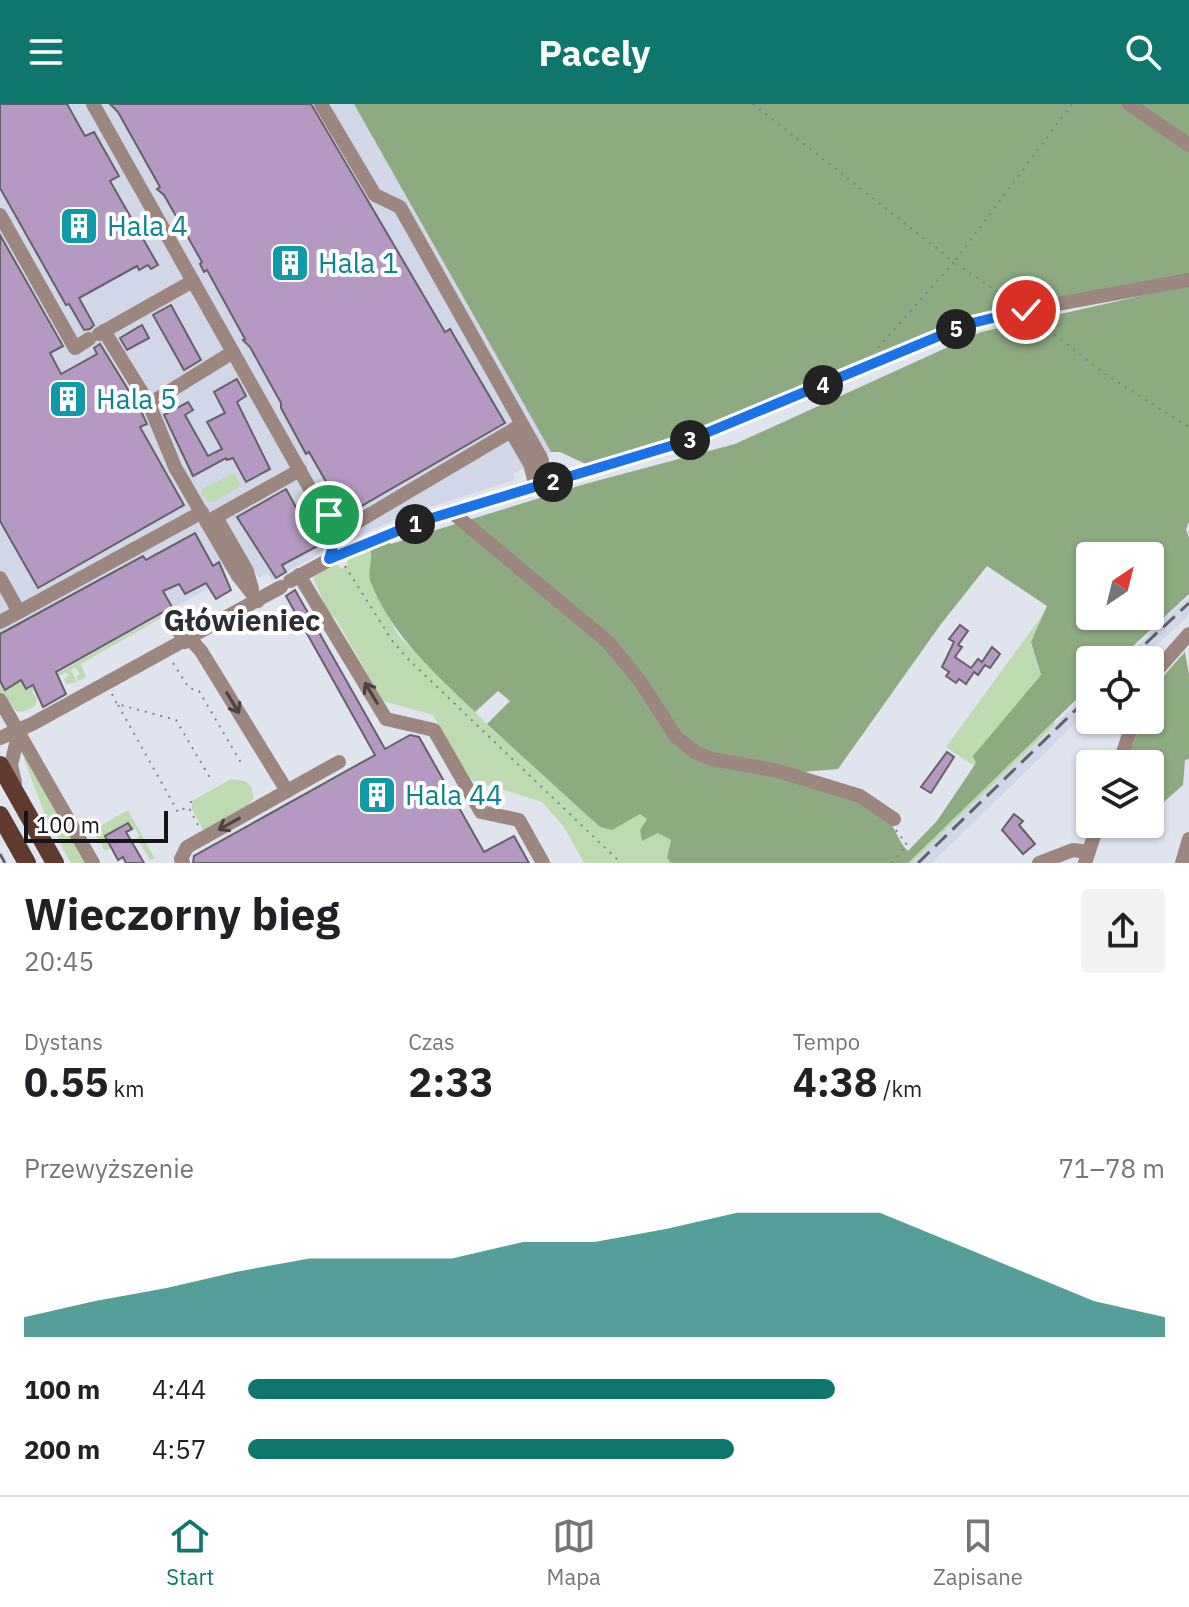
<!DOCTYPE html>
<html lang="pl">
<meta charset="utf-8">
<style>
:root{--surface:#fff;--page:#f2f2f2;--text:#202124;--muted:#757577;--line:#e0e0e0;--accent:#0f766e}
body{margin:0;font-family:"IBM Plex Sans",sans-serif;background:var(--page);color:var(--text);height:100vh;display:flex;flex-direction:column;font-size:30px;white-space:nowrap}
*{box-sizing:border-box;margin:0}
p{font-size:26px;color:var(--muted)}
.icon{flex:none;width:44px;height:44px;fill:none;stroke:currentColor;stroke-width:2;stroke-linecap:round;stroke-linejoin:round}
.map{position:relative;height:759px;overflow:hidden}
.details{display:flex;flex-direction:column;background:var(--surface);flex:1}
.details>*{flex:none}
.needle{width:52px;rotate:35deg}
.fabs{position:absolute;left:1076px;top:438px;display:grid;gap:16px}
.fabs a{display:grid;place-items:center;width:88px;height:88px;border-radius:8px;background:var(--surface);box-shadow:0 2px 6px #0004;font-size:40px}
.scale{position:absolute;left:24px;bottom:20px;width:144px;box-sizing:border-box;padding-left:8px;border:4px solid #141518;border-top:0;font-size:22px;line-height:28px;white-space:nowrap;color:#141518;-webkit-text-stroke:6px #fff;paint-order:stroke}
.pin{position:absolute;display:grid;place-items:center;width:68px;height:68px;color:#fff;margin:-34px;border:4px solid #fff;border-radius:50%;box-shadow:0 2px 8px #0007}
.km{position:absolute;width:40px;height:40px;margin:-20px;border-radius:50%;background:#222;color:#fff;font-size:22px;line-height:40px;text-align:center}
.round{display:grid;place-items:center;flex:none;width:84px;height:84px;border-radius:8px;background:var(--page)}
.headline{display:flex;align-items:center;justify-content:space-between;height:136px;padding:0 24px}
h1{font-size:44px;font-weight:700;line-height:60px}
.figures{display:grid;grid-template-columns:repeat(3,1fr);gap:12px;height:136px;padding:8px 24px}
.figures div{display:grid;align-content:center}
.figures b{font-size:40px;font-weight:700}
.figures small{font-size:22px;font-weight:400}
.figures p{font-size:22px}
.chart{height:224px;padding:16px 24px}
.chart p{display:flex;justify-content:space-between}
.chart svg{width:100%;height:144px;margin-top:8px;fill:var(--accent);opacity:.7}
ul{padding:0 24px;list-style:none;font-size:26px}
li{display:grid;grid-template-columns:128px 96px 1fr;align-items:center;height:60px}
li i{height:20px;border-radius:10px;background:var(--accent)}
header{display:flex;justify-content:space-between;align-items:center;height:104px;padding:0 24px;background:var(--accent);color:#fff;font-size:36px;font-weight:700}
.tab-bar{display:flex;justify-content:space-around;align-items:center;height:112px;border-top:2px solid var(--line);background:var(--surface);font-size:22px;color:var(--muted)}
.tab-bar a{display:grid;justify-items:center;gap:4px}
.tab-bar .selected{color:var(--accent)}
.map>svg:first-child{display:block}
.built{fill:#d1d7e8}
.green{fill:#bedab1}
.forest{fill:#8daa80;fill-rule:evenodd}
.building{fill:#b699c3;stroke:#666068;stroke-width:2}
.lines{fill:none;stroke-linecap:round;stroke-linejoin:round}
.path{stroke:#81838a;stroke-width:2;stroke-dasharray:2 6;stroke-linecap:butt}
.minor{stroke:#9d867f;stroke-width:14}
.major{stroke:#603a2e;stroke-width:18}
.rail{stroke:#606268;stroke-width:3;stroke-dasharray:16 8;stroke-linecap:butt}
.oneway{stroke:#4b4241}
.route-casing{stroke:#fff;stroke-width:16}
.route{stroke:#1a73e8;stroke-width:10}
.labels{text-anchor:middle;stroke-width:8;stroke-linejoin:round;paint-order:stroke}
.culture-label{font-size:28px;fill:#0d838f;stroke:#fff;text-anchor:start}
.neighbourhood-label{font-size:30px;font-weight:bold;fill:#2c2e36;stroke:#fff}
</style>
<header><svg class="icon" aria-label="menu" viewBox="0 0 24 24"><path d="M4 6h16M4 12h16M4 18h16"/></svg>Pacely<svg class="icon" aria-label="search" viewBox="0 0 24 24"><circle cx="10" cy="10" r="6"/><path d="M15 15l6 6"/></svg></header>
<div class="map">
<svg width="1189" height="759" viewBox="0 0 1189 759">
<rect width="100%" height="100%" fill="#e0e4ee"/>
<g class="built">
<polygon points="0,0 354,0 551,348 513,370 515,376 408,410 321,449 272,477 268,469 259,474 250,458 221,457 226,466 221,469 231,486 216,495 209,484 27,586 21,577 5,586 0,577"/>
<polygon points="1189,493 1189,511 1141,556 1122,556"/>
<polygon points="1090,586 1090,605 979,713 932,759 912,759"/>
</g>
<g class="green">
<polygon points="234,369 241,382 213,398 208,398 204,391 201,393 202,385"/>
<polygon points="369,443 373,450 370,477 398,531 498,631 532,658 600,723 612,726 639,709 647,715 640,726 643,736 658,729 671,736 667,754 671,759 584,759 564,723 542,698 469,675 433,611 383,597 336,515 327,506 313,473 336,459 341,465 348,461 347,454"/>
<polygon points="1049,502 1031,539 1055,620 912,759 859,759 867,747 908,748 937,717 976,663 946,643"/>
<polygon points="160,512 161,514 81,560 86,573 78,577 76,573 80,570 75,563 71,566 77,578 67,580 64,575 69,572 66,568 32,587 37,595 35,602 23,608 16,607 0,588 0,577 5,585 21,576 27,586"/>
<polygon points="26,651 88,759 71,759 45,711 24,655"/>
<polygon points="231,675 245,677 251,683 254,694 241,710 205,729 192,705 192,697"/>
<polygon points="128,706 154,753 160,759 155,754 150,756 137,734 140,732 135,724 132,725 127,718 105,732 111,744 105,747 93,726"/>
</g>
<g class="forest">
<polygon points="354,0 1189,0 1189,171 1011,204 698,328 590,362 560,348 551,348"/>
<path d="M1189,181V418L1186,425L1189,434V490L1118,556H1090V582L908,759H671L667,754L671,736L658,729L642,737L640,726L647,715L640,710L612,726L600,723L487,620L510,597L498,587L475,608C434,568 393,533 371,479C366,467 375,454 369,443L387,436L391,440L585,380L735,340L981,228ZM1090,452H1150V512H1090ZM987,462L1047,502L1031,538L1041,571L973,652L976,659L937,717L908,747C898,738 897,726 888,716C866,692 799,679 767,671L838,665L941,520Z"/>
<path d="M1185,548L1189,571V655L1185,656L1183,681L1150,710V660H1126L1142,616H1150C1150,584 1164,571 1185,548Z"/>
</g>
<g class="building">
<polygon points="0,0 67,0 85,32 94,28 119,72 110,77 158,161 151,165 148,161 139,166 137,162 79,194 94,221 90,225 84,226 69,200 66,201 0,84"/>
<polygon points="110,0 311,0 445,228 450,225 505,319 346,411 332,387 330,401 328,401 321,385 328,381 309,348 306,350 281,304 281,299 250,243 243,236 245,235 207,166 204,168 200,160 202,158 164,91 157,85 160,83 118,8"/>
<polygon points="0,131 63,242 50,249 61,270 97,250 94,244 100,240 140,305 147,320 140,323 184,401 38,484 0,417"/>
<polygon points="171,201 201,256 184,266 153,211"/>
<polygon points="142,221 149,234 127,246 120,234"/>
<polygon points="237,275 246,292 237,298 270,365 246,378 233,354 227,356 226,354 193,372 164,311 188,298 193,306 185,311 208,352 222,345 207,318 225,309 214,288"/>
<polygon points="286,385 315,438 318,409 327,424 325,438 282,461 286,468 276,474 237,413"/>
<polygon points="195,429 213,462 219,458 231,486 216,495 206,479 185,490 179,480 163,487 172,503 56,568 66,590 43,603 33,581 26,585 21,576 5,586 0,577 0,530 143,452 146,456"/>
<polygon points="295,486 385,645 410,631 419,633 484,748 514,732 529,759 193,759 194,752 375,651 286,492"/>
<polygon points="960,521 968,527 958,541 962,543 955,553 971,564 978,555 982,558 992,543 1000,550 990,564 985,561 978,571 974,568 966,580 959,575 956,579 946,572 949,568 942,563 954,538 949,535"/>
<polygon points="947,648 954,653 931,689 921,683"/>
<polygon points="1014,710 1023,717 1019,721 1035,740 1023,750 1002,726"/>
<polygon points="128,719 132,725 126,728 144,759 126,759 123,753 118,756 105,732"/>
</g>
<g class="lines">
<g class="path">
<polyline points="753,0 954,158 877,245"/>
<polyline points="1011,197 954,158 1072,0"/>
<polyline points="1035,216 1108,272 1189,323"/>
<polyline points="345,462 393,538 409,556 621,759"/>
<polyline points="173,559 189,584 199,587 243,662"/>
<polyline points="112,590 117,600 176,616 209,672 213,669"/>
<polyline points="118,601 178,708 189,702"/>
<polyline points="191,697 190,706 198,721"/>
<polyline points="892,759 907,741 896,726"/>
</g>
<g class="minor">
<polyline points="93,0 318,399"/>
<polyline points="321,0 375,91 400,103 541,354 548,380"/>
<polyline points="1129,0 1189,41"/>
<polyline points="0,111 75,244 89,235"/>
<polyline points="104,227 149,300 175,363 238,472 258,497"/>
<polyline points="99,230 193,177"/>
<polyline points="149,300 233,248"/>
<polyline points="512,329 530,360 536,383"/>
<polyline points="453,409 608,538 640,577 676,633 695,648 712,655 778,667 860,692 894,715"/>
<polyline points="329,411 342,427 521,321"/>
<polyline points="216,413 247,467 252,485"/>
<polyline points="207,418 300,366"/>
<polyline points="299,471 386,615 434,626 481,708 519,716 543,759"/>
<polyline points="0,474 19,508 202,408"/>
<polyline points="290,477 338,451 422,417 687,337 968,220 997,211 1189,176"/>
<polyline points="0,518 19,508"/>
<polyline points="174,519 185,538"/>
<polyline points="190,535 201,547 287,687"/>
<polyline points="1150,574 1189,530"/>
<polyline points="0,596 93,759"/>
<polyline points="0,634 32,620 281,483"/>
<polyline points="1119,660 1134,616"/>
<polyline points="15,678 11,661 19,627"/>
<polyline points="183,759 181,755 187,743 339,658"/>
<polyline points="1039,759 1073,746 1088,748"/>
<polyline points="1085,759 1098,720"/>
<polyline points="1182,759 1189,735"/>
</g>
<g class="major">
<polyline points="0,661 55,759"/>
<polyline points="0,711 27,759"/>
</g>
<g class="rail">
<polyline points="1128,556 1189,499"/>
<polyline points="0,750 5,759"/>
<polyline points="918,759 1090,592"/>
</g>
</g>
<defs><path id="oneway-shaft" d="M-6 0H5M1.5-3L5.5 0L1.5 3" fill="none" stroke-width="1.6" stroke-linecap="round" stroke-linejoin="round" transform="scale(2)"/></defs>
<g class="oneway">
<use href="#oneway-shaft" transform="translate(371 589) rotate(-121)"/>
<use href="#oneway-shaft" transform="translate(233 599) rotate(59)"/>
<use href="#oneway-shaft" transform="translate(229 720) rotate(151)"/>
</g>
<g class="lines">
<g class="route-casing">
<polyline id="route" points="329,411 342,427 334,439 329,455 422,417 687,337 968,220 1026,206"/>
</g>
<use href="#route" class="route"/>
</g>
<defs>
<g id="building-square" transform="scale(2)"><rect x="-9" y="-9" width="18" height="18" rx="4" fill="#0f9aa8" stroke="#fff"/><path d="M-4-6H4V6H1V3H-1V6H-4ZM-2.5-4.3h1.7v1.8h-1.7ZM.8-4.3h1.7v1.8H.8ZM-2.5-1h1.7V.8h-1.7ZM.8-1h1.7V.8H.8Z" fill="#fff"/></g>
</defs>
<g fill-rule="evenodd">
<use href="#building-square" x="79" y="122"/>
<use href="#building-square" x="290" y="159"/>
<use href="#building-square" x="68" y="295"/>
<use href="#building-square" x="377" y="691"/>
</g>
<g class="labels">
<g class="culture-label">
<text x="107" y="132">Hala 4</text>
<text x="318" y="169">Hala 1</text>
<text x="96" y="305">Hala 5</text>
<text x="405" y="701">Hala 44</text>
</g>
<g class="neighbourhood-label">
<text x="242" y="527">Główieniec</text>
</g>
</g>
</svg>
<div class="fabs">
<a><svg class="needle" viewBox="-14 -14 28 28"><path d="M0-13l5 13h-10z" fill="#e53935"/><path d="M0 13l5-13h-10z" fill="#757577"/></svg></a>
<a><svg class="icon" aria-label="locate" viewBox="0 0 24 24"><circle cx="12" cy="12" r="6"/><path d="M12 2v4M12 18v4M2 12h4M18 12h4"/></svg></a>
<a><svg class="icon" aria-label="layers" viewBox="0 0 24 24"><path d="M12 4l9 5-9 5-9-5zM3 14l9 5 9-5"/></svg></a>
</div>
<div class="scale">100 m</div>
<div class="pin" style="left:329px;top:411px;background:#1e9e55"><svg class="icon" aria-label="arrive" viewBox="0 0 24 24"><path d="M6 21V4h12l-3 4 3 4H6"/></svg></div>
<div class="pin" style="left:1026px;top:206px;background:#d93025"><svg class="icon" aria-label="check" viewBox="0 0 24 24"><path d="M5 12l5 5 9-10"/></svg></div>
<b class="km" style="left:415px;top:420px">1</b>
<b class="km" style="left:553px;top:378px">2</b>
<b class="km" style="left:690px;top:336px">3</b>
<b class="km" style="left:823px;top:281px">4</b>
<b class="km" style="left:956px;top:225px">5</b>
</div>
<section class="details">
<div class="headline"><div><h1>Wieczorny bieg</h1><p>20:45</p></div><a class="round"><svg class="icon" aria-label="share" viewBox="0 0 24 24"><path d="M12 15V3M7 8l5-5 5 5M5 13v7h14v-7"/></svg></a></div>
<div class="figures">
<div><p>Dystans</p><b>0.55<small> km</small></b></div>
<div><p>Czas</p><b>2:33</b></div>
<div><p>Tempo</p><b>4:38<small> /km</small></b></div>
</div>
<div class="chart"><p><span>Przewyższenie</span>71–78 m</p>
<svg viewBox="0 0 160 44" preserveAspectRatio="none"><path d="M0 44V38L10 33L20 29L30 24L40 20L50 20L60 20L70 15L80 15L90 11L100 6L110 6L120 6L130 15L140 24L150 33L160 38V44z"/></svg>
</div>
<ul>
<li><b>100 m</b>4:44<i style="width:64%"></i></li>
<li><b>200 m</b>4:57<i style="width:53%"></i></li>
</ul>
</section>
<nav class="tab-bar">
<a class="selected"><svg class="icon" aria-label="home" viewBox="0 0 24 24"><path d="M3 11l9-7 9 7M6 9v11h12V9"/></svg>Start</a>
<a><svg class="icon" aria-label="map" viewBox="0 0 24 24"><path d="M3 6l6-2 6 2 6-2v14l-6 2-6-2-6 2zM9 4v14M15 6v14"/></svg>Mapa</a>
<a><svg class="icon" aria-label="saved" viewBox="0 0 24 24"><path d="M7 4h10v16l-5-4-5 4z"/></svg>Zapisane</a>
</nav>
